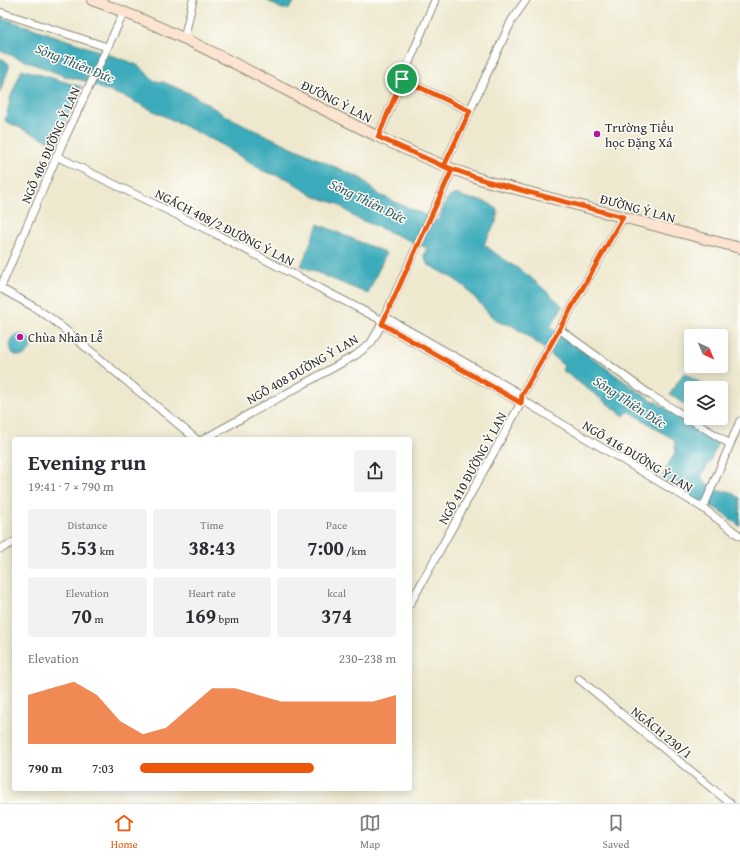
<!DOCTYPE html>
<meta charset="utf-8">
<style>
:root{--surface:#fff;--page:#f2f2f3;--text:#2b2b33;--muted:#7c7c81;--line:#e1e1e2;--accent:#ea580c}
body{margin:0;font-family:"Gentium Book Plus",serif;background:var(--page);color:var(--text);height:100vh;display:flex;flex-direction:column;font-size:15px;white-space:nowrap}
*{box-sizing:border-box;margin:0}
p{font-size:13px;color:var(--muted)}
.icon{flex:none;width:22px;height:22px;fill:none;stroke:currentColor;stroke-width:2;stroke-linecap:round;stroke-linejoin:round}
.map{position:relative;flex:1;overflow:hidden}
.side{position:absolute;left:12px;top:437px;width:400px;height:354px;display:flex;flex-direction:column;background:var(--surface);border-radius:4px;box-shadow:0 2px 10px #0003}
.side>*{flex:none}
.needle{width:26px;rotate:136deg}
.fabs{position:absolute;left:684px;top:329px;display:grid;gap:8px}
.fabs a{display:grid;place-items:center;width:44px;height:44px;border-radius:4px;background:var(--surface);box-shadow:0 2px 10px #0003;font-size:20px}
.pin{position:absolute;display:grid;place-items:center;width:34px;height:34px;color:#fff;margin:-17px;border:2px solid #fff;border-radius:50%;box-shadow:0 1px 4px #0007}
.round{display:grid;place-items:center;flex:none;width:42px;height:42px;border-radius:4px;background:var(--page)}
.headline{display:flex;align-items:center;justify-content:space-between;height:68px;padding:0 16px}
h1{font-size:22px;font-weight:700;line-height:30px}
.stats{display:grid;grid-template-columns:repeat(3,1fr);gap:6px;height:68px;padding:4px 16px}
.stats div{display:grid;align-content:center;border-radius:4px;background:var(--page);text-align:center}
.stats b{font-size:20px;font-weight:700}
.stats small{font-size:11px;font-weight:400}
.stats p{font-size:11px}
.chart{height:112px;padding:8px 16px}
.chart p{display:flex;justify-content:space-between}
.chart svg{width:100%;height:72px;margin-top:4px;fill:var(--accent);opacity:.7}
ul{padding:0 16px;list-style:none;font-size:13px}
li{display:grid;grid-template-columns:64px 48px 1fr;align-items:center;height:30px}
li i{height:10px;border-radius:5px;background:var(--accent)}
.tabs{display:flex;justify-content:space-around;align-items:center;height:56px;border-top:1px solid var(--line);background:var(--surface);font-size:11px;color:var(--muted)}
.tabs a{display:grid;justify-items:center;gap:2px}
.tabs .active{color:var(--accent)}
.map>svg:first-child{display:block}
.water{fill:#3baaba;stroke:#336a72}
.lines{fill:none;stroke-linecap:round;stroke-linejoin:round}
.street-casing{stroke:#8c8a7c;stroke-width:9}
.secondary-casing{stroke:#8c8a7c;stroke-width:12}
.street{stroke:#fff;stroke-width:7}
.secondary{stroke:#fde4d1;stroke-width:10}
.route-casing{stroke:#fff;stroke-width:8}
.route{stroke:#ea580c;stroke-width:5}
.poi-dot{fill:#b5179e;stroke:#fdfcf7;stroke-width:1.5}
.labels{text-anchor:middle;stroke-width:3;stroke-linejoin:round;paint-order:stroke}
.street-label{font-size:13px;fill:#2b2b2b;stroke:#fdfcf7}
.poi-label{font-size:13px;fill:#2b2b2b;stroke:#fdfcf7;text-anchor:start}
.water-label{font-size:14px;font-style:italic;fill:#315e64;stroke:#fdfcf7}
</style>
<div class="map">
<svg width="740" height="803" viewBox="0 0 740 803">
<rect width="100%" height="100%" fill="#fdfcf7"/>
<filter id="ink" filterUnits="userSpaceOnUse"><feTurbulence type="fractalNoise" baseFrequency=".025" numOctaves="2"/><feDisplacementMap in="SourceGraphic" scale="8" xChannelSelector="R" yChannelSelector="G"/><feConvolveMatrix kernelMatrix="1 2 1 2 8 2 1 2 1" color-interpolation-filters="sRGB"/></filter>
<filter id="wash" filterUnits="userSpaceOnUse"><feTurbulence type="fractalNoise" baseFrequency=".012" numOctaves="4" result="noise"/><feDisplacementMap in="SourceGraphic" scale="16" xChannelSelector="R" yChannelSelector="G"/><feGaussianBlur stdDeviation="0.9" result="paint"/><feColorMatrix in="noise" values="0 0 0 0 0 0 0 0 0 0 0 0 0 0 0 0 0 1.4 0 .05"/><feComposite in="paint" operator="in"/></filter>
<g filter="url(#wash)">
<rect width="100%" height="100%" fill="#ede8ce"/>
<g class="water">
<polygon points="266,0 295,0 292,6 289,9 282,9"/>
<path d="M0,17L128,61L139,66L155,81L163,82L191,94L225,115L261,133L362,179L380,195L438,221L447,199L455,194C460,195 466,198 471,199C482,201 490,201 498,211L496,222L484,244L495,253L529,276L563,306L550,327L639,392L719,440L710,462L701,476L706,483L717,491H729L740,498V526L717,509L702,504L660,479L676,451L674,440L629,411L624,416L562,370L564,366L531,338L511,325L501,323L491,316L464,286L451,277L427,264L424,255L427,248L354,217L338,204L313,196L288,179L263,171L217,142L123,96L102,89L82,80L67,77L0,51Z"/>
<polygon points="0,58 6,61 9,64 9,68 0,92"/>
<polygon points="22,69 82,87 55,144 5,121 11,96"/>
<polygon points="318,224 386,253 368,294 301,266"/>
<circle cx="20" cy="345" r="11"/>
<polygon points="685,373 709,388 691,388 691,410 670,394 683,374"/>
</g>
</g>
<g filter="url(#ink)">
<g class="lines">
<g class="street-casing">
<g id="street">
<polyline points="0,12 107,47"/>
<polyline points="184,39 193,0"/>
<polyline points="402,79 470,111"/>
<polyline points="378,137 435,0"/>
<polyline points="56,156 210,231 383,321"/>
<polyline points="444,166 512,20 526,0"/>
<polyline points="0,288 34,307 52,319 196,439"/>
<polyline points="0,289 62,144 124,12"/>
<polyline points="385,317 522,395"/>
<polyline points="382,324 521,403"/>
<polyline points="559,329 652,396 730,444"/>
<polyline points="522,400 703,508 740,536"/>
<polyline points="204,439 356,355 371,343 379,329 452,170"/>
<polyline points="703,508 740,421"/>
<polyline points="0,549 14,542"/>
<polyline points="410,604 521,403 522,395 623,217"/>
<polyline points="579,679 730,803"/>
</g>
</g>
<g class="secondary-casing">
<path id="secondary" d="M92,0C228,48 348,135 486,181L740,248"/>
</g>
<use href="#street" class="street"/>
<use href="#secondary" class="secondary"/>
</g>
</g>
<g class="lines" filter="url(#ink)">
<g class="route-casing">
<polyline id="route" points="402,79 378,137 452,170 382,324 521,403 522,395 623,217 486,181 444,166 470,111 402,79"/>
</g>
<use href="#route" class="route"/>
</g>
<g class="poi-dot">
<circle cx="597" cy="134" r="4"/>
<circle cx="20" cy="337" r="4"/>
</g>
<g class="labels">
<g class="street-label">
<text transform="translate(337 101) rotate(27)" y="5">ĐƯỜNG Ỷ LAN</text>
<text transform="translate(50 145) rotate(-66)" y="5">NGÕ 406 ĐƯỜNG Ỷ LAN</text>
<text transform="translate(638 208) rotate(15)" y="5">ĐƯỜNG Ỷ LAN</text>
<text transform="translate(225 227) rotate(27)" y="5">NGÁCH 408/2 ĐƯỜNG Ỷ LAN</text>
<text transform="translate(302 369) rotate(-30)" y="5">NGÕ 408 ĐƯỜNG Ỷ LAN</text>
<text transform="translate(638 456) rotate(31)" y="5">NGÕ 416 ĐƯỜNG Ỷ LAN</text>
<text transform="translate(472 468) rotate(-61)" y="5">NGÕ 410 ĐƯỜNG Ỷ LAN</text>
<text transform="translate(662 732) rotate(39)" y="5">NGÁCH 230/1</text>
</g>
<g class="poi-label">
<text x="605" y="132">Trường Tiểu<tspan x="605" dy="15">học Đặng Xá</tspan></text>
<text x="28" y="342">Chùa Nhân Lễ</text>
</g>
<g class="water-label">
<text transform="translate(75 63) rotate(22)" y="5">Sông Thiên Đức</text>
<text transform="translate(368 201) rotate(26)" y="5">Sông Thiên Đức</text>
<text transform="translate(630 402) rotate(33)" y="5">Sông Thiên Đức</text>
</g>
</g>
</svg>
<div class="fabs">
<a><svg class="needle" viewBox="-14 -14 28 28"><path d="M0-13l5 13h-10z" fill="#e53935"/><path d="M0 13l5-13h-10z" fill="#7c7c81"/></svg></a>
<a><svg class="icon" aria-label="layers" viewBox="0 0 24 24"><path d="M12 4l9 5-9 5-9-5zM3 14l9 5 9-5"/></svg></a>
</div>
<div class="pin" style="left:402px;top:79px;background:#1e9e55"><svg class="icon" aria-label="arrive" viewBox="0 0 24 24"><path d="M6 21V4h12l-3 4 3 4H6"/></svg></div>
<section class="side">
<div class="headline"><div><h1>Evening run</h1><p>19:41 · 7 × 790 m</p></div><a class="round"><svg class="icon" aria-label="share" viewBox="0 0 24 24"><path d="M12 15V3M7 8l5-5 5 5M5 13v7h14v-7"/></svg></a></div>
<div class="stats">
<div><p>Distance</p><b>5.53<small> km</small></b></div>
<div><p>Time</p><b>38:43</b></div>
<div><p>Pace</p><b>7:00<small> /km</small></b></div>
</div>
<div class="stats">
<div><p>Elevation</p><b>70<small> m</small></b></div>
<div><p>Heart rate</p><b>169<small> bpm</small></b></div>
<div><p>kcal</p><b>374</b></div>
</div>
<div class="chart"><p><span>Elevation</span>230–238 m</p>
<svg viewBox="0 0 160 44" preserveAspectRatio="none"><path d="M0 44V14L10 10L20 6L30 14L40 30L50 38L60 34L70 22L80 10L90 10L100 14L110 18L120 18L130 18L140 18L150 18L160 14V44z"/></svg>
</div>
<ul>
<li><b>790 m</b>7:03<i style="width:68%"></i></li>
</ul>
</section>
</div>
<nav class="tabs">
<a class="active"><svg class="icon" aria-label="home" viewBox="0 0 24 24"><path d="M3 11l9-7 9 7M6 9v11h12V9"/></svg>Home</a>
<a><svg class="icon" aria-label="map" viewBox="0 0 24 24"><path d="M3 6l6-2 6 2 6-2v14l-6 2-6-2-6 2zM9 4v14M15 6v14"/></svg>Map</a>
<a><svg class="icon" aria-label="saved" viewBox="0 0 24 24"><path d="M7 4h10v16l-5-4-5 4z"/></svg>Saved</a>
</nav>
